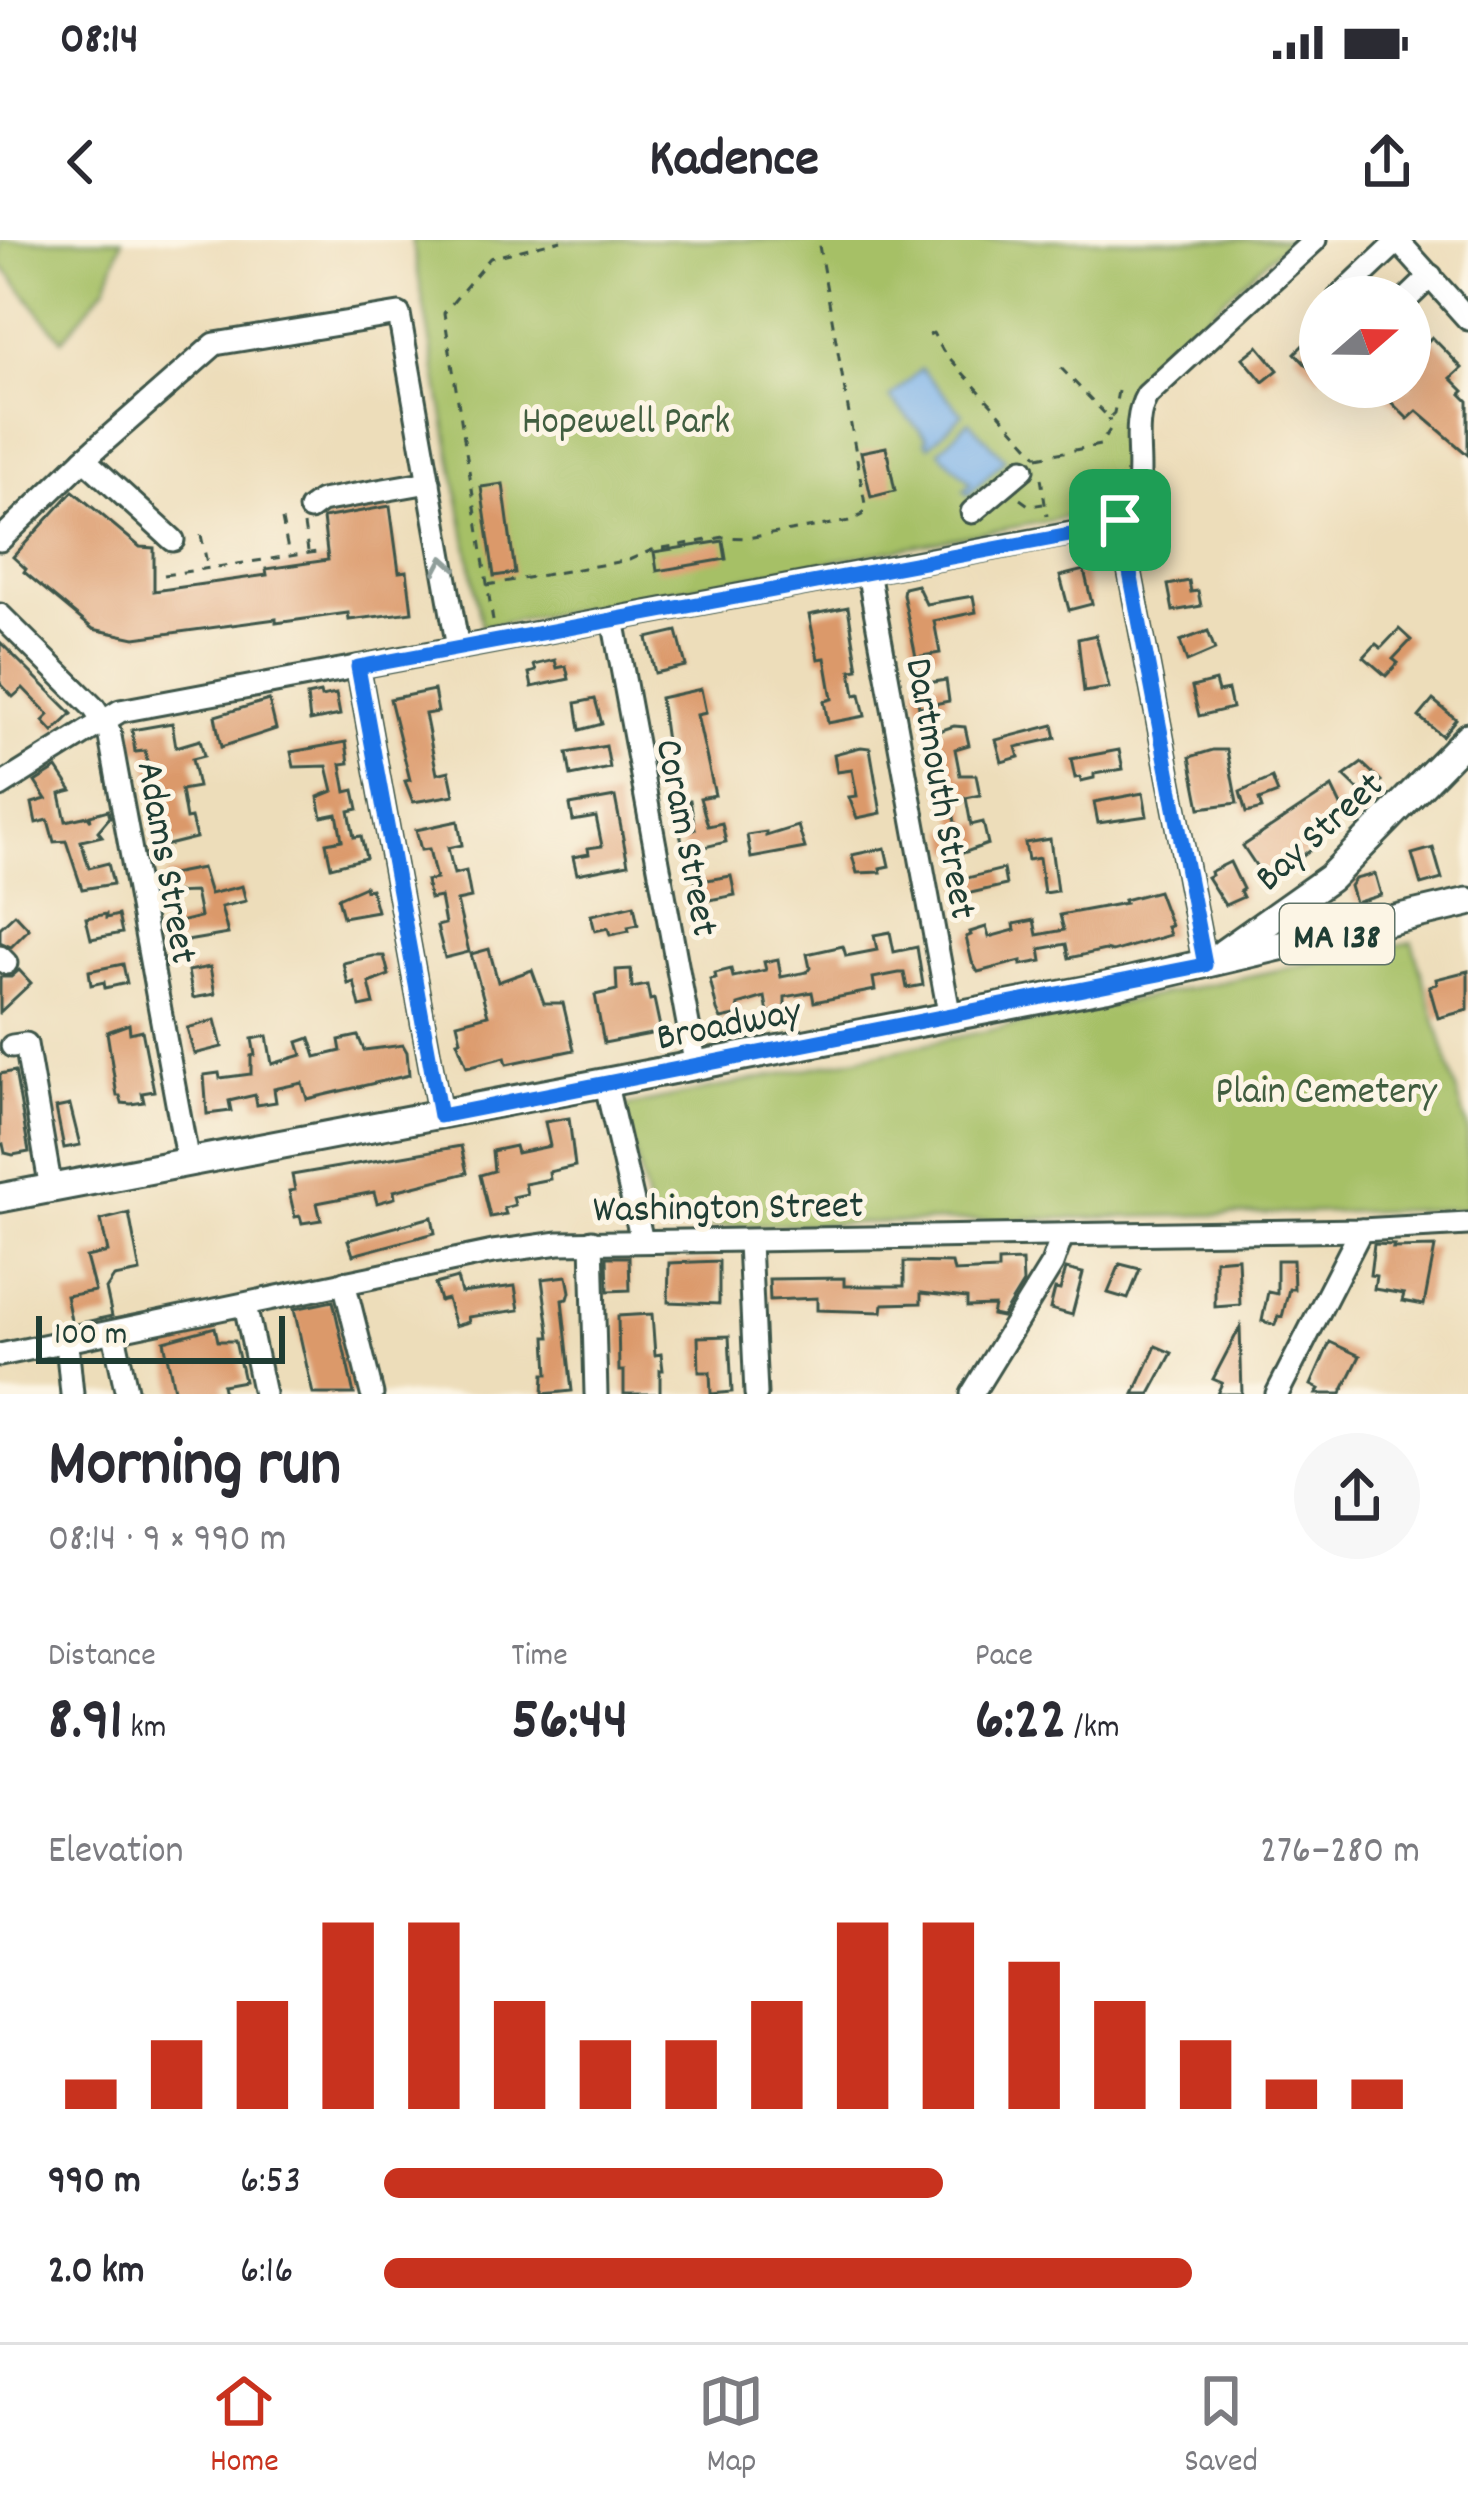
<!DOCTYPE html>
<meta charset="utf-8">
<style>
:root{--surface:#fff;--page:#f7f7f7;--text:#2b2b33;--muted:#7c7c81;--line:#e1e1e2;--accent:#c8321e}
body{margin:0;font-family:Dekko,sans-serif;background:var(--page);color:var(--text);height:100vh;display:flex;flex-direction:column;font-size:45px;white-space:nowrap}
*{box-sizing:border-box;margin:0}
p{font-size:39px;color:var(--muted)}
.icon{flex:none;width:66px;height:66px;fill:none;stroke:currentColor;stroke-width:2;stroke-linecap:round;stroke-linejoin:round}
.map{position:relative;height:1154px;overflow:hidden}
.details{display:flex;flex-direction:column;background:var(--surface);flex:1}
.details>*{flex:none}
.needle{width:78px;rotate:70deg}
.controls{position:absolute;left:1299px;top:36px;display:grid;gap:24px}
.controls a{display:grid;place-items:center;width:132px;height:132px;border-radius:50%;background:var(--surface);box-shadow:0 12px 48px #0002;font-size:60px}
.scale{position:absolute;left:36px;bottom:30px;width:249px;box-sizing:border-box;padding-left:12px;border:6px solid #1f3d34;border-top:0;font-size:33px;line-height:42px;white-space:nowrap;color:#1f3d34;-webkit-text-stroke:9px #fcf5e5;paint-order:stroke}
.pin{position:absolute;display:grid;place-items:center;width:102px;height:102px;color:#fff;margin:-51px;border-radius:24px;box-shadow:0 6px 18px #0006}
.round{display:grid;place-items:center;flex:none;width:126px;height:126px;border-radius:63px;background:var(--page)}
.headline{display:flex;align-items:center;justify-content:space-between;height:204px;padding:0 48px}
h1{font-size:66px;font-weight:700;line-height:90px}
.figures{display:grid;grid-template-columns:repeat(3,1fr);gap:18px;height:204px;padding:12px 48px}
.figures div{display:grid;align-content:center}
.figures b{font-size:60px;font-weight:700}
.figures small{font-size:33px;font-weight:400}
.figures p{font-size:33px}
.chart{height:336px;padding:24px 48px}
.chart p{display:flex;justify-content:space-between}
.chart svg{width:100%;height:216px;margin-top:12px;stroke:var(--accent);stroke-width:6}
ul{padding:0 48px;list-style:none;font-size:39px}
li{display:grid;grid-template-columns:192px 144px 1fr;align-items:center;height:90px}
li i{height:30px;border-radius:15px;background:var(--accent)}
.status{display:flex;justify-content:space-between;align-items:center;height:84px;padding:0 60px;background:var(--surface);direction:ltr}
.status svg{height:33px;fill:currentColor}
header{display:flex;justify-content:space-between;align-items:center;height:156px;padding:0 48px;background:var(--surface);font-size:54px;font-weight:700}
.dock{display:flex;justify-content:space-around;align-items:center;height:168px;border-top:3px solid var(--line);background:var(--surface);font-size:33px;color:var(--muted)}
.dock a{display:grid;justify-items:center;gap:6px}
.dock .active{color:var(--accent)}
.map>svg:first-child{display:block}
.green{fill:#a6c066;stroke:#627e4d;stroke-width:3}
.water{fill:#7cb2ea;stroke:#4e788f;stroke-width:3}
.building{fill:#db996b}
.lines{fill:none;stroke-linecap:round;stroke-linejoin:round}
.minor-casing{stroke:#3e5548;stroke-width:27}
.major-casing{stroke:#3e5548;stroke-width:33}
.path{stroke:#3e5548;stroke-width:3;stroke-dasharray:9 9;stroke-linecap:butt}
.minor{stroke:#fff;stroke-width:21}
.major{stroke:#fff;stroke-width:27}
.oneway{stroke:#8f9e9a}
.route-casing{stroke:#fff;stroke-width:24}
.route{stroke:#1a73e8;stroke-width:15}
.labels{text-anchor:middle;stroke-width:10;stroke-linejoin:round;paint-order:stroke}
.shield{fill:#fcf5e5;stroke:#617469;stroke-width:3}
.shield-label{font-size:36px;font-weight:bold;fill:#1f3d34}
.park-label{font-size:39px;fill:#415e40;stroke:#fcf5e5}
.street-label{font-size:39px;fill:#1f3d34;stroke:#fcf5e5}
</style>
<div class="status"><b>08:14</b><svg viewBox="0 0 49 12"><path d="M0 12V9h3v3zM5 12V6h3v6zM10 12V3h3v9zM15 12V0h3v12zM26 1h20v11H26zM47 4h2v5h-2z"/></svg></div>
<header><svg class="icon" aria-label="back" viewBox="0 0 24 24"><path d="M15 5l-7 7 7 7"/></svg>Kadence<svg class="icon" aria-label="share" viewBox="0 0 24 24"><path d="M12 15V3M7 8l5-5 5 5M5 13v7h14v-7"/></svg></header>
<div class="map">
<svg width="1468" height="1154" viewBox="0 0 1468 1154">
<rect width="100%" height="100%" fill="#fcf5e5"/>
<filter id="ink" filterUnits="userSpaceOnUse"><feTurbulence type="fractalNoise" baseFrequency=".00833" numOctaves="2"/><feDisplacementMap in="SourceGraphic" scale="24" xChannelSelector="R" yChannelSelector="G"/><feConvolveMatrix kernelMatrix="1 2 1 2 8 2 1 2 1" color-interpolation-filters="sRGB"/></filter>
<filter id="wash" filterUnits="userSpaceOnUse"><feTurbulence type="fractalNoise" baseFrequency=".004" numOctaves="4" result="noise"/><feDisplacementMap in="SourceGraphic" scale="48" xChannelSelector="R" yChannelSelector="G"/><feGaussianBlur stdDeviation="2.7" result="paint"/><feColorMatrix in="noise" values="0 0 0 0 0 0 0 0 0 0 0 0 0 0 0 0 0 1.4 0 .05"/><feComposite in="paint" operator="in"/></filter>
<g filter="url(#wash)">
<rect width="100%" height="100%" fill="#edddba"/>
<g class="green">
<polygon points="0,0 122,0 106,46 62,100 0,23"/>
<path d="M412,0H1289L1133,142C1105,184 1145,241 1105,270L482,387Z"/>
<polygon points="1412,702 1468,890 1468,969 653,988 624,867"/>
</g>
<g class="water">
<polygon points="921,129 963,174 929,206 925,202 927,198 890,158"/>
<polygon points="969,181 1005,219 968,255 964,251 971,243 939,211"/>
</g>
<g id="blocks">
<g class="building">
<polygon points="1432,97 1462,128 1451,138 1464,151 1461,154 1468,161 1468,215 1417,171 1408,179 1376,147 1410,147 1410,112 1417,105 1421,108"/>
<polygon points="1308,100 1320,112 1320,140 1295,113"/>
<polygon points="1258,106 1278,130 1263,142 1243,118"/>
<polygon points="886,207 895,251 871,257 861,212"/>
<polygon points="503,244 515,333 494,336 481,247"/>
<polygon points="73,251 140,307 154,308 154,351 267,335 266,329 328,320 323,278 390,266 399,332 407,331 412,372 349,380 348,373 276,383 276,379 135,398 93,389 24,332 26,329 13,317"/>
<polygon points="723,301 726,319 657,331 654,312"/>
<polygon points="1084,330 1092,364 1069,370 1060,336"/>
<polygon points="1189,341 1191,352 1198,351 1201,366 1173,371 1168,345"/>
<polygon points="917,345 926,364 973,356 976,372 934,381 940,413 916,417 903,354 904,348"/>
<polygon points="848,367 858,429 851,430 855,455 860,454 865,476 828,483 824,461 832,459 825,418 818,419 809,375"/>
<polygon points="1399,389 1411,400 1393,419 1398,423 1386,436 1364,417 1376,404 1381,408"/>
<polygon points="677,391 686,426 655,433 647,398"/>
<polygon points="1208,391 1215,410 1187,422 1180,401"/>
<polygon points="1096,395 1109,448 1084,452 1078,399"/>
<polygon points="0,402 72,474 53,492 43,481 49,475 23,448 13,457 0,443"/>
<polygon points="555,420 557,428 566,426 569,439 532,447 529,433 536,431 534,425"/>
<polygon points="946,440 949,461 919,467 915,445"/>
<polygon points="1215,441 1218,452 1228,450 1232,468 1199,476 1192,447"/>
<polygon points="701,449 706,473 697,475 715,555 700,558 708,586 722,583 726,602 688,611 684,610 680,593 695,589 690,560 679,562 672,522 669,523 660,458"/>
<polygon points="434,450 438,472 425,474 437,534 449,531 454,555 413,562 405,541 410,540 390,459"/>
<polygon points="320,453 321,457 336,454 340,475 310,481 307,456"/>
<polygon points="595,459 602,484 580,490 576,463"/>
<polygon points="269,460 276,489 221,507 215,476"/>
<polygon points="1433,460 1456,479 1442,496 1419,477"/>
<polygon points="172,483 176,507 200,500 204,516 192,519 198,547 181,550 186,579 191,578 196,598 164,606 145,511 135,512 132,490"/>
<polygon points="1053,485 1056,498 1016,507 1019,517 1002,522 996,500"/>
<polygon points="954,486 965,487 969,505 955,509 960,535 976,535 980,555 966,558 971,585 983,582 988,604 963,613 962,609 952,612 947,590 956,588 951,561 944,563 939,543 947,537 943,511 934,513 930,494"/>
<polygon points="346,502 349,523 341,524 346,552 354,550 358,569 349,571 354,597 361,596 366,618 331,627 326,603 342,600 337,574 322,577 318,557 333,551 327,526 294,527 291,512"/>
<polygon points="606,506 610,528 571,536 567,513"/>
<polygon points="861,507 870,508 881,573 857,578 849,557 857,556 852,530 837,532 834,514"/>
<polygon points="1119,510 1123,529 1094,534 1094,538 1081,541 1080,537 1075,538 1071,519"/>
<polygon points="1213,510 1227,510 1237,563 1200,568 1190,517"/>
<polygon points="1362,523 1381,541 1366,557 1344,536"/>
<polygon points="57,528 72,551 60,554 66,581 88,576 91,580 90,575 108,570 110,577 98,591 102,596 81,601 89,628 108,623 113,644 82,649 66,601 54,602 48,580 36,583 32,563 46,559 35,542"/>
<polygon points="1272,538 1278,553 1259,560 1262,569 1246,573 1240,552"/>
<polygon points="1332,547 1346,576 1315,594 1318,604 1267,642 1243,606"/>
<polygon points="1143,553 1147,576 1098,583 1094,562"/>
<polygon points="615,557 628,624 577,634 573,617 589,614 588,608 602,606 596,577 573,581 570,565"/>
<polygon points="458,581 462,605 448,608 454,634 466,631 471,658 457,661 469,712 445,718 437,686 445,684 440,657 430,659 426,641 436,639 429,609 421,610 416,590"/>
<polygon points="798,586 805,608 751,618 747,595 766,592 766,596"/>
<polygon points="1050,599 1057,651 1044,653 1039,618 1028,620 1025,603"/>
<polygon points="885,608 889,626 880,628 881,632 857,633 852,615"/>
<polygon points="1433,608 1442,639 1421,645 1412,614"/>
<polygon points="1230,622 1243,649 1240,651 1243,657 1225,665 1207,637 1211,635 1210,632"/>
<polygon points="202,628 210,654 242,646 246,661 221,667 228,694 175,703 171,684 200,677 195,652 169,653 166,635"/>
<polygon points="1003,629 1006,645 962,655 959,640"/>
<polygon points="1375,634 1381,655 1355,663 1350,646 1355,639"/>
<polygon points="731,636 735,655 699,662 695,642"/>
<polygon points="365,646 366,650 371,649 377,671 343,677 338,658"/>
<polygon points="1158,651 1171,686 1167,687 1170,695 1112,712 1105,710 1069,718 1066,704 1040,709 1042,721 1021,725 1021,721 978,732 972,722 966,697 971,695 970,692 986,687 989,697 1015,690 1014,684 1034,680 1037,695 1064,690 1060,675 1125,663 1124,660"/>
<polygon points="634,665 638,685 628,687 629,691 610,695 608,688 595,691 591,675"/>
<polygon points="15,674 29,689 11,707 0,702 0,688"/>
<polygon points="106,674 106,678 118,675 122,693 91,699 86,678"/>
<polygon points="890,692 894,712 917,707 923,745 907,748 904,733 899,733 873,738 875,750 814,762 812,752 785,757 785,769 768,773 765,757 738,765 740,775 721,779 717,770 710,739 716,738 715,733 731,729 733,737 766,730 764,722 778,719 781,737 807,732 810,728 807,714 843,706 846,716 877,710 874,695"/>
<polygon points="489,709 498,742 532,730 544,763 563,763 574,810 507,824 505,817 467,827 457,801 461,800 457,783 488,775 471,714"/>
<polygon points="373,716 384,716 389,735 369,743 374,764 360,767 354,742 348,744 343,723"/>
<polygon points="123,724 127,743 105,748 104,742 91,745 89,731"/>
<polygon points="210,727 215,754 193,758 188,731"/>
<polygon points="631,729 632,748 647,745 650,760 654,759 661,792 604,803 595,755 617,750 616,730"/>
<polygon points="19,730 31,743 0,772 0,737 11,737"/>
<polygon points="1468,731 1468,770 1438,778 1429,746 1437,744 1436,739"/>
<polygon points="215,780 222,807 194,814 187,788"/>
<polygon points="129,784 130,793 142,790 154,851 142,853 144,862 131,864 122,863 120,856 117,856 107,792"/>
<polygon points="267,796 272,824 302,815 298,802 310,798 316,817 341,811 339,800 358,796 364,810 403,805 407,812 409,835 307,859 302,843 274,849 276,862 257,865 255,855 229,861 231,871 207,874 204,835 219,833 220,838 251,834 251,816 255,815 252,799"/>
<polygon points="15,831 29,912 13,915 5,913 3,904 0,905 0,834"/>
<polygon points="70,865 80,905 64,908 56,868"/>
<polygon points="569,878 575,926 549,932 550,939 525,944 527,954 513,957 515,965 504,968 506,974 490,977 480,935 494,931 492,911 515,906 517,913 550,906 545,882"/>
<polygon points="461,906 467,933 394,951 395,958 377,963 374,952 317,963 321,980 302,983 300,976 295,977 289,951 295,950 292,935"/>
<polygon points="129,973 140,1032 114,1037 106,1049 112,1076 72,1085 66,1056 95,1051 86,1017 108,1012 101,980"/>
<polygon points="432,977 435,993 353,1015 348,1000"/>
<polygon points="1374,1004 1394,1005 1393,1008 1435,1007 1424,1065 1402,1061 1404,1054 1374,1049 1376,1036 1370,1035"/>
<polygon points="607,1017 629,1017 630,1050 608,1051"/>
<polygon points="1238,1018 1240,1065 1215,1067 1215,1020"/>
<polygon points="1277,1020 1293,1020 1294,1049 1289,1049 1282,1077 1278,1076 1275,1085 1262,1081 1268,1052 1277,1054"/>
<polygon points="719,1021 719,1064 668,1062 669,1023"/>
<polygon points="1022,1021 1023,1043 1002,1077 992,1075 994,1066 967,1067 967,1058 921,1053 921,1063 883,1064 882,1072 817,1070 817,1058 770,1060 769,1039 844,1038 844,1046 904,1046 904,1022 952,1023 954,1032 998,1030 998,1022"/>
<polygon points="1120,1024 1140,1029 1128,1059 1108,1053"/>
<polygon points="1066,1029 1083,1033 1072,1075 1050,1069 1055,1049 1060,1050"/>
<polygon points="567,1036 570,1052 568,1059 562,1060 572,1151 543,1154 544,1134 548,1134 546,1097 550,1097 542,1039"/>
<polygon points="457,1038 461,1053 515,1046 519,1070 468,1077 469,1082 455,1086 447,1059 440,1061 435,1044"/>
<polygon points="333,1061 354,1154 313,1154 294,1069"/>
<polygon points="652,1074 655,1115 661,1114 663,1130 660,1130 660,1154 624,1154 624,1131 619,1131 618,1076"/>
<polygon points="215,1087 218,1101 235,1101 244,1141 222,1145 224,1154 175,1154 164,1101"/>
<polygon points="1240,1087 1242,1154 1217,1154 1222,1143 1213,1139"/>
<polygon points="729,1096 732,1152 711,1154 710,1132 699,1132 698,1097"/>
<polygon points="1330,1102 1360,1116 1341,1154 1316,1154 1319,1149 1311,1145"/>
<polygon points="1156,1106 1172,1113 1150,1154 1134,1154"/>
</g>
</g>
</g>
<g filter="url(#ink)">
<use href="#blocks" fill-opacity="0" stroke="#3e5548" stroke-width="3"/>
<g class="lines">
<g class="minor-casing">
<g id="minor">
<polyline points="1397,0 1468,79"/>
<polyline points="1339,57 1398,1"/>
<polyline points="1409,57 1431,36"/>
<polyline points="84,219 215,104 399,74 458,408"/>
<polyline points="310,269 321,261 429,242"/>
<polyline points="972,272 1023,229"/>
<polyline points="1120,280 1205,725"/>
<polyline points="0,300 84,219 173,300"/>
<polyline points="868,332 950,778"/>
<polyline points="0,375 94,468 109,491 188,923"/>
<polyline points="613,379 696,827"/>
<polyline points="358,427 440,876"/>
<path d="M0,546L120,471L1107,287C1164,260 1122,198 1147,155L1315,0"/>
<polyline points="0,717 6,723"/>
<polyline points="12,806 26,804 51,949"/>
<polyline points="606,845 642,1001"/>
<polyline points="592,1001 596,1154"/>
<polyline points="749,1002 756,1154"/>
<polyline points="344,1042 372,1154"/>
<polyline points="245,1065 264,1154"/>
<polyline points="114,1094 127,1154"/>
<polyline points="67,1103 72,1154"/>
<polyline points="0,1115 493,1012 559,1003 1361,990 1468,984"/>
<polyline points="972,1154 1052,1024 1062,996"/>
<polyline points="1277,1154 1361,990"/>
</g>
</g>
<g class="major-casing">
<g id="major">
<polyline points="1224,713 1330,638 1468,497"/>
<polyline points="0,958 1105,747 1468,662"/>
</g>
</g>
<g class="path">
<polyline points="929,95 933,93 943,111 1038,216"/>
<polyline points="1061,128 1109,178 1114,173 1118,151"/>
<polyline points="1038,217 1100,205 1111,188 1109,178"/>
<polyline points="1041,238 1047,276"/>
<polyline points="1020,259 1030,266 1043,264"/>
<polyline points="282,280 289,315"/>
<polyline points="304,285 308,311"/>
<polyline points="201,295 208,328"/>
<polyline points="164,335 323,311"/>
<polyline points="487,345 629,320 652,310 724,297 747,298 850,281 862,275 865,264 818,0"/>
<polyline points="493,381 444,73 490,18 561,0"/>
</g>
<use href="#minor" class="minor"/>
<use href="#major" class="major"/>
</g>
<defs><path id="oneway-chevron" d="M-2-3.5L2.5 0L-2 3.5" fill="none" stroke-width="1.6" stroke-linecap="round" stroke-linejoin="round" transform="scale(3)"/></defs>
<use class="oneway" href="#oneway-chevron" transform="translate(444 325) rotate(-100)"/>
</g>
<g class="lines" filter="url(#ink)">
<g class="route-casing">
<polygon id="route" points="1120,280 1205,725 440,876 358,427 1097,290"/>
</g>
<use href="#route" class="route"/>
</g>
<g class="labels">
<rect class="shield" x="1280" y="664" width="114" height="60" rx="9"/>
<g class="shield-label">
<text x="1337" y="707">MA 138</text>
</g>
<g class="park-label">
<text x="626" y="192">Hopewell Park</text>
<text x="1326" y="862">Plain Cemetery</text>
</g>
<g class="street-label">
<text transform="translate(944 548) rotate(80)" y="14">Dartmouth Street</text>
<text transform="translate(1317 589) rotate(-42)" y="14">Bay Street</text>
<text transform="translate(690 597) rotate(79)" y="14">Coram Street</text>
<text transform="translate(170 622) rotate(80)" y="14">Adams Street</text>
<text transform="translate(728 781) rotate(-11)" y="14">Broadway</text>
<text transform="translate(728 964) rotate(-1)" y="14">Washington Street</text>
</g>
</g>
</svg>
<div class="controls">
<a><svg class="needle" viewBox="-14 -14 28 28"><path d="M0-13l5 13h-10z" fill="#e53935"/><path d="M0 13l5-13h-10z" fill="#7c7c81"/></svg></a>
</div>
<div class="scale">100 m</div>
<div class="pin" style="left:1120px;top:280px;background:#1e9e55"><svg class="icon" aria-label="arrive" viewBox="0 0 24 24"><path d="M6 21V4h12l-3 4 3 4H6"/></svg></div>
</div>
<section class="details">
<div class="headline"><div><h1>Morning run</h1><p>08:14 · 9 × 990 m</p></div><a class="round"><svg class="icon" aria-label="share" viewBox="0 0 24 24"><path d="M12 15V3M7 8l5-5 5 5M5 13v7h14v-7"/></svg></a></div>
<div class="figures">
<div><p>Distance</p><b>8.91<small> km</small></b></div>
<div><p>Time</p><b>56:44</b></div>
<div><p>Pace</p><b>6:22<small> /km</small></b></div>
</div>
<div class="chart"><p><span>Elevation</span>276–280 m</p>
<svg viewBox="0 0 160 44" preserveAspectRatio="none"><path d="M5 44V38M15 44V30M25 44V22M35 44V6M45 44V6M55 44V22M65 44V30M75 44V30M85 44V22M95 44V6M105 44V6M115 44V14M125 44V22M135 44V30M145 44V38M155 44V38"/></svg>
</div>
<ul>
<li><b>990 m</b>6:53<i style="width:54%"></i></li>
<li><b>2.0 km</b>6:16<i style="width:78%"></i></li>
</ul>
</section>
<nav class="dock">
<a class="active"><svg class="icon" aria-label="home" viewBox="0 0 24 24"><path d="M3 11l9-7 9 7M6 9v11h12V9"/></svg>Home</a>
<a><svg class="icon" aria-label="map" viewBox="0 0 24 24"><path d="M3 6l6-2 6 2 6-2v14l-6 2-6-2-6 2zM9 4v14M15 6v14"/></svg>Map</a>
<a><svg class="icon" aria-label="saved" viewBox="0 0 24 24"><path d="M7 4h10v16l-5-4-5 4z"/></svg>Saved</a>
</nav>
